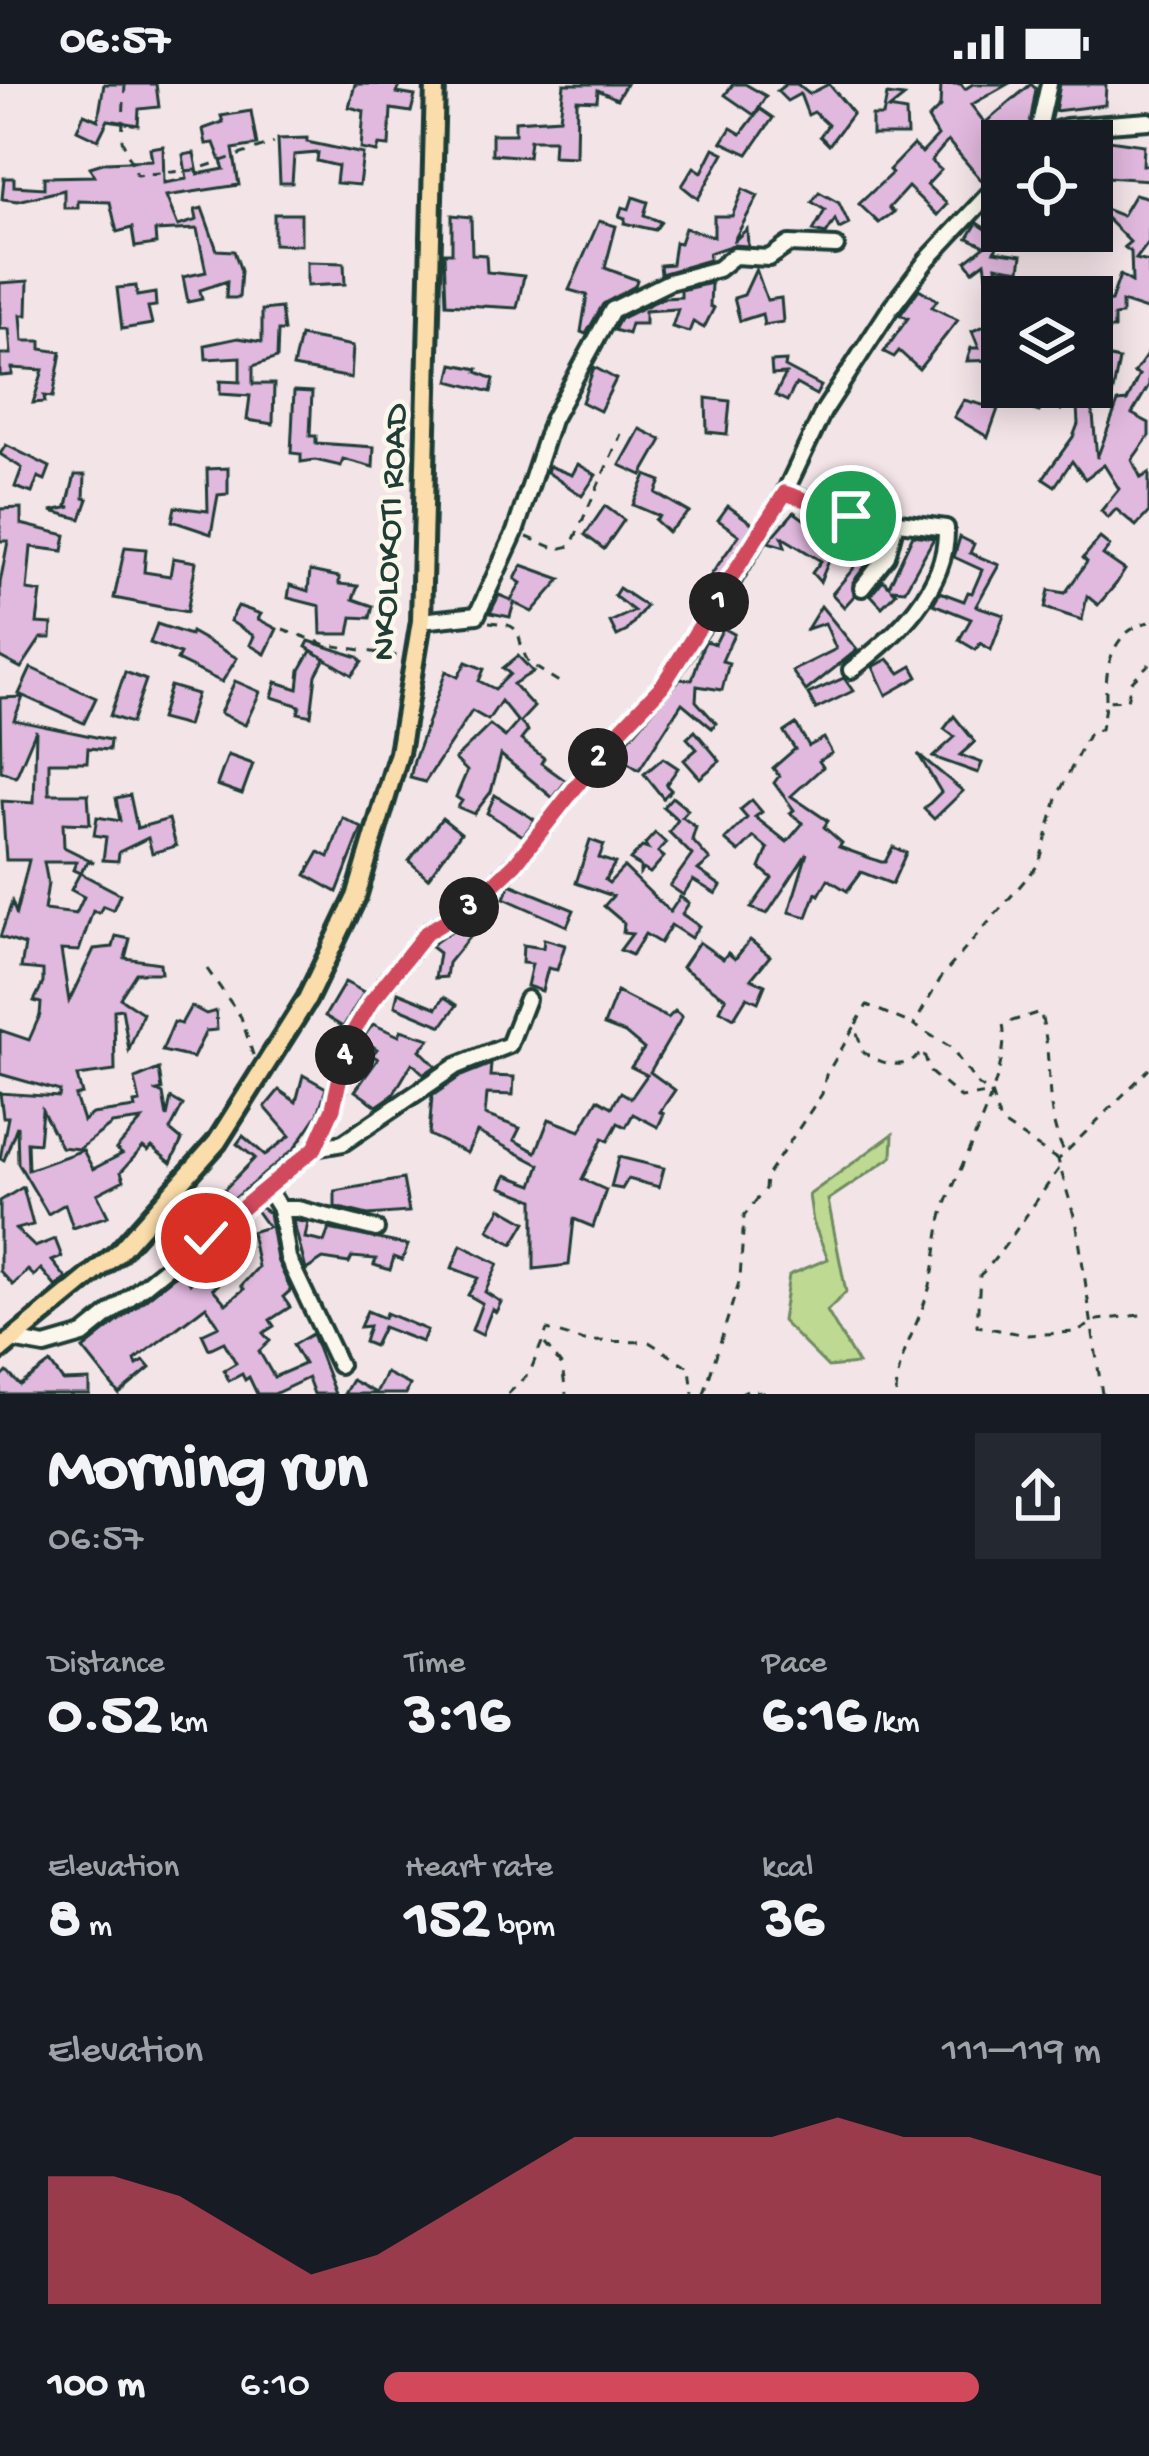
<!DOCTYPE html>
<meta charset="utf-8">
<style>
:root{--surface:#171b24;--page:#242831;--text:#f1f3f6;--muted:#9ea1a6;--accent:#d1495b}
body{margin:0;font-family:"Gochi Hand",sans-serif;background:var(--page);color:var(--text);height:100vh;display:flex;flex-direction:column;font-size:45px;white-space:nowrap}
*{box-sizing:border-box;margin:0}
p{font-size:39px;color:var(--muted)}
.icon{flex:none;width:66px;height:66px;fill:none;stroke:currentColor;stroke-width:2;stroke-linecap:round;stroke-linejoin:round}
.map{position:relative;height:1310px;overflow:hidden}
.details{display:flex;flex-direction:column;background:var(--surface);flex:1}
.details>*{flex:none}
.controls{position:absolute;left:981px;top:36px;display:grid;gap:24px}
.controls a{display:grid;place-items:center;width:132px;height:132px;border-radius:0px;background:var(--surface);box-shadow:0 6px 30px #0003;font-size:60px}
.pin{position:absolute;display:grid;place-items:center;width:102px;height:102px;color:#fff;margin:-51px;border:6px solid #fff;border-radius:50%;box-shadow:0 3px 12px #0007}
.km{position:absolute;width:60px;height:60px;margin:-30px;border-radius:50%;background:#222;color:#fff;font-size:33px;line-height:60px;text-align:center}
.round{display:grid;place-items:center;flex:none;width:126px;height:126px;border-radius:0px;background:var(--page)}
.summary{display:flex;align-items:center;justify-content:space-between;height:204px;padding:0 48px}
h1{font-size:66px;font-weight:700;line-height:90px}
.figures{display:grid;grid-template-columns:repeat(3,1fr);gap:18px;height:204px;padding:12px 48px}
.figures div{display:grid;align-content:center}
.figures b{font-size:60px;font-weight:700}
.figures small{font-size:33px;font-weight:400}
.figures p{font-size:33px}
.chart{height:336px;padding:24px 48px}
.chart p{display:flex;justify-content:space-between}
.chart svg{width:100%;height:216px;margin-top:12px;fill:var(--accent);opacity:.7}
ul{padding:0 48px;list-style:none;font-size:39px}
li{display:grid;grid-template-columns:192px 144px 1fr;align-items:center;height:90px}
li i{height:30px;border-radius:15px;background:var(--accent)}
.status{display:flex;justify-content:space-between;align-items:center;height:84px;padding:0 60px;background:var(--surface);direction:ltr}
.status svg{height:33px;fill:currentColor}
.map>svg:first-child{display:block}
.green{fill:#bed991;stroke:#6e8b62;stroke-width:3}
.building{fill:#e1b8de;stroke:#1f3d34;stroke-width:3;fill-rule:evenodd}
.lines{fill:none;stroke-linecap:round;stroke-linejoin:round}
.minor-casing{stroke:#1f3d34;stroke-width:22}
.major-casing{stroke:#1f3d34;stroke-width:26}
.path{stroke:#1f3d34;stroke-width:3;stroke-dasharray:9 9;stroke-linecap:butt}
.minor{stroke:#fbf7ec;stroke-width:14}
.major{stroke:#fbddab;stroke-width:16}
.route-casing{stroke:#fff;stroke-width:24}
.route{stroke:#d1495b;stroke-width:15}
.labels{text-anchor:middle;stroke-width:9;stroke-linejoin:round;paint-order:stroke}
.street-label{font-size:36px;fill:#1f3d34;stroke:#fbf7ec}
</style>
<div class="status"><b>06:57</b><svg viewBox="0 0 49 12"><path d="M0 12V9h3v3zM5 12V6h3v6zM10 12V3h3v9zM15 12V0h3v12zM26 1h20v11H26zM47 4h2v5h-2z"/></svg></div>
<div class="map">
<svg width="1149" height="1310" viewBox="0 0 1149 1310">
<rect width="100%" height="100%" fill="#f3e4e8"/>
<filter id="ink" filterUnits="userSpaceOnUse"><feTurbulence type="fractalNoise" baseFrequency=".00833" numOctaves="2"/><feDisplacementMap in="SourceGraphic" scale="24" xChannelSelector="R" yChannelSelector="G"/><feConvolveMatrix kernelMatrix="1 2 1 2 8 2 1 2 1" color-interpolation-filters="sRGB"/></filter>
<g filter="url(#ink)">
<polygon class="green" points="893,1050 892,1073 828,1116 846,1208 827,1227 858,1280 828,1283 782,1237 789,1191 828,1175 813,1138 809,1111"/>
<g class="building">
<polygon points="104,0 156,0 159,23 139,25 138,41 108,36 98,56 77,46 84,30 98,36"/>
<polygon points="355,0 401,0 397,9 415,12 411,28 391,25 389,62 379,61 377,68 361,65 364,27 349,23"/>
<polygon points="564,0 626,0 617,15 598,6 597,17 577,16 576,73 553,72 554,56 530,56 528,73 492,70 492,50 515,50 515,37 560,34"/>
<polygon points="733,0 745,0 766,12 754,31 725,11"/>
<polygon points="786,0 797,0 809,10 829,0 853,29 829,61 820,52 828,41 814,28 808,31 800,10 787,17 777,7"/>
<polygon points="941,0 961,0 965,5 973,0 1008,0 971,21 985,39 1031,0 1036,5 1027,57 1002,57 1002,78 983,98 948,57 931,77 941,86 927,101 947,120 937,131 908,103 889,124 894,128 879,139 859,120 892,89 889,86 913,61 922,69 938,52 928,35 940,23"/>
<polygon points="1060,0 1106,0 1105,21 1055,27"/>
<polygon points="887,11 904,13 889,25 906,28 907,51 872,51 872,32 883,32"/>
<polygon points="760,25 773,34 748,70 722,58 731,44 741,50"/>
<polygon points="251,27 257,61 233,65 239,101 166,112 178,142 197,136 195,126 202,124 217,166 234,167 241,187 239,214 226,214 227,197 200,206 202,215 188,218 183,193 206,188 197,145 155,147 156,160 135,163 132,144 117,148 110,118 78,117 78,124 64,124 64,106 18,117 2,115 4,94 14,94 14,102 44,104 44,93 94,92 90,83 106,78 152,76 150,64 163,62 164,99 187,95 183,71 194,69 198,90 224,85 214,59 206,60 203,45 223,38 221,32"/>
<polygon points="307,54 307,58 363,70 359,101 336,99 338,82 317,77 318,69 294,71 292,99 280,99 278,55"/>
<polygon points="1109,56 1144,61 1143,81 1149,81 1149,96 1092,92 1092,55"/>
<polygon points="714,64 724,69 698,115 682,102 694,83 702,88"/>
<polygon points="743,105 758,112 733,158 747,145 748,162 733,161 709,169 709,176 661,190 660,181 672,180 675,158 680,159 685,144 714,153 714,132 732,132"/>
<polygon points="819,108 839,119 849,140 839,145 835,136 826,150 813,147 825,126 812,118"/>
<polygon points="1135,110 1149,114 1149,158 1136,175 1149,178 1149,227 1122,218 1122,231 1114,232 1114,245 1096,245 1097,218 1111,217 1120,191 1132,198 1131,168 1124,163 1130,158 1092,120 1122,132"/>
<polygon points="633,113 648,118 644,131 661,138 655,146 624,139 625,134 619,132 622,123 629,125"/>
<polygon points="274,130 301,130 301,161 274,160"/>
<polygon points="452,131 471,133 472,170 486,171 487,188 524,192 517,224 446,220 444,169 452,169"/>
<polygon points="599,137 616,142 605,184 637,196 635,202 603,220 586,250 581,248 587,211 569,206"/>
<polygon points="977,139 998,153 1007,149 994,167 1022,171 1020,186 996,182 998,190 987,191 985,178 973,187 966,177 985,162 968,154"/>
<polygon points="307,178 344,179 345,200 307,202"/>
<polygon points="756,185 767,216 781,214 783,238 764,241 762,230 740,237 734,214 744,211"/>
<polygon points="28,197 27,231 21,231 23,257 41,257 41,265 61,268 53,313 44,312 45,318 33,319 43,286 12,284 12,291 0,292 0,270 11,270 9,245 0,245 0,199"/>
<polygon points="711,199 710,222 714,224 704,244 693,238 689,248 672,243 678,225 645,227 645,240 631,240 628,250 614,246 620,235 663,214 681,213 681,206"/>
<polygon points="136,202 137,212 155,209 156,222 148,223 152,240 122,245 117,204"/>
<polygon points="919,205 937,216 932,223 958,236 919,285 899,267 894,273 884,268 908,234 900,231"/>
<polygon points="281,224 284,247 278,247 277,274 253,282 253,300 274,300 273,340 247,336 250,312 220,310 220,297 240,298 240,273 206,275 205,261 238,254 262,258 262,226"/>
<polygon points="992,239 1002,259 1002,276 967,277 971,264 979,264 972,247"/>
<polygon points="300,252 353,262 351,294 293,283"/>
<polygon points="1149,268 1149,301 1132,330 1149,339 1149,352 1132,376 1141,394 1149,389 1149,428 1136,442 1116,425 1108,434 1101,427 1119,405 1104,381 1085,395 1072,377 1055,402 1043,394 1073,353 1078,340 1077,322 1092,320 1097,374 1118,318 1127,317 1139,291 1134,289"/>
<polygon points="1092,270 1119,276 1112,312 1092,303"/>
<polygon points="786,277 785,283 821,302 816,311 796,300 787,317 775,311 786,290 772,291 771,278"/>
<polygon points="453,280 478,285 477,288 494,295 491,308 449,297"/>
<polygon points="594,283 616,295 600,327 582,318"/>
<polygon points="1036,303 1060,308 1063,303 1074,305 1061,326 1046,316 1039,328 1023,323"/>
<polygon points="294,307 312,308 310,352 316,352 316,359 374,363 373,383 343,375 341,382 315,376 301,378 301,370 291,369"/>
<polygon points="706,314 730,317 727,350 707,348"/>
<polygon points="964,316 998,325 988,353 954,333"/>
<polygon points="640,345 662,356 642,391 620,381"/>
<polygon points="6,361 50,383 45,396 38,393 32,409 15,403 22,384 0,370"/>
<polygon points="578,380 596,391 582,412 547,388 549,382 572,391"/>
<polygon points="228,384 228,410 218,411 211,450 172,437 175,423 208,427 207,385"/>
<polygon points="75,391 85,391 84,414 88,415 81,435 51,427 71,423 67,422"/>
<polygon points="646,391 661,397 656,409 689,428 668,448 655,436 659,432 633,421"/>
<polygon points="605,422 624,436 604,465 585,451"/>
<polygon points="728,422 753,440 719,497 711,491 739,451 718,436"/>
<polygon points="21,424 21,440 66,451 63,467 31,463 27,506 41,508 37,539 52,540 51,554 41,554 21,584 0,573 0,499 8,457 0,457 0,425"/>
<polygon points="794,428 823,449 830,436 844,441 820,498 812,489 821,477 782,453 785,463 768,458"/>
<polygon points="869,449 880,454 877,467 853,498 854,512 844,523 832,510 853,485"/>
<polygon points="913,451 934,454 905,506 892,505 896,509 882,523 871,511 883,496 889,502"/>
<polygon points="960,453 974,460 970,469 999,481 976,522 1004,531 991,566 980,559 976,566 959,556 971,535 933,520 940,508 964,517 968,508 972,509 982,486 954,473"/>
<polygon points="1100,454 1110,462 1103,471 1125,486 1116,500 1098,521 1087,512 1082,536 1045,524 1049,506 1065,509 1087,478 1083,474"/>
<polygon points="125,463 146,465 144,488 170,492 173,474 196,478 187,528 114,514"/>
<polygon points="522,481 561,495 532,528 514,519 510,533 490,529 499,511 511,516 521,499 515,495"/>
<polygon points="310,487 339,493 339,500 358,502 353,515 373,522 370,534 352,533 349,550 321,550 320,522 288,514 290,501 308,507"/>
<polygon points="619,504 646,522 627,547 617,552 610,538 634,527 614,512"/>
<polygon points="238,522 261,530 258,535 277,545 265,570 250,561 254,552 230,537"/>
<polygon points="821,522 857,566 806,607 792,587 836,565 825,539 807,545"/>
<polygon points="157,540 190,551 191,548 237,574 222,598 177,576 180,570 150,559"/>
<polygon points="723,544 734,550 722,577 729,579 722,606 697,602 696,617 716,639 712,644 682,619 639,686 622,675 621,664 680,595 692,596 703,562 706,557 715,560"/>
<polygon points="309,557 358,573 362,578 352,591 306,563"/>
<polygon points="311,567 325,574 316,591 311,632 298,629 300,622 272,613 276,598 298,605 300,586"/>
<polygon points="518,572 533,588 513,600 534,623 520,638 528,647 521,656 544,674 541,679 566,697 553,714 501,671 491,708 474,730 458,723 462,717 456,713 467,687 455,675 490,641 505,653 518,638 501,617 488,636 472,627 425,698 410,694 414,677 446,587 458,593 466,578 484,585 479,597 495,605 510,590 503,584"/>
<polygon points="888,575 900,589 912,582 918,593 886,611 873,583"/>
<polygon points="31,584 96,614 84,639 19,610"/>
<polygon points="125,588 146,596 131,639 110,632"/>
<polygon points="844,594 853,607 816,625 808,610"/>
<polygon points="235,597 260,608 245,641 220,629"/>
<polygon points="170,602 197,610 187,642 160,635"/>
<path d="M23,613L14,636L110,656L109,666L88,664L87,678H49V710H88L90,740L63,739L64,763L94,778H88L80,789L120,810L113,826L103,822L99,829L93,827L79,867L61,866L69,917L94,865L113,863L116,852L130,855L125,874L160,879L161,889H136L120,914L143,929L129,966L122,925L114,926L115,987L77,992L82,1010L75,1012L83,1037L92,1030L135,1024L134,1019L140,1018L135,995L159,985L162,1006L157,1007L163,1010L167,1033L171,1014L183,1021L170,1046L182,1056L171,1079L152,1063L148,1067L143,1063L121,1088L124,1096L97,1110L108,1132L73,1144L65,1120L48,1130L18,1079L17,1042L4,1076L0,1075L8,1033H3L0,1009L59,1013L60,1007L0,990V946L29,956L40,931L41,919L34,917L43,899V886L21,884L25,861L0,853L12,818L16,829L29,776H6L2,717L34,719L36,646L16,693L1,687L0,614ZM44,778H76L73,786L80,789L71,806L84,813L76,830L44,826L48,799ZM42,1026L61,1063L79,1065L112,1040L142,1036L116,1065L122,1070L93,1085L83,1066L28,1086L27,1058L39,1059Z"/>
<polygon points="954,632 975,658 960,671 982,679 978,689 933,673 955,653 944,645"/>
<polygon points="796,640 809,662 824,654 832,669 819,677 823,683 791,712 828,737 824,743 842,759 839,763 881,778 885,778 893,763 906,769 892,800 861,788 847,807 828,795 819,811 816,809 807,833 789,828 807,769 767,830 751,824 772,794 760,784 768,765 754,753 739,768 725,756 747,734 740,726 752,716 762,728 755,733 787,758 803,739 790,729 794,726 774,699 779,692 773,684 795,665 784,648"/>
<polygon points="695,647 720,677 700,694 684,676 697,665 687,654"/>
<polygon points="918,670 963,707 934,735 924,725 941,708"/>
<polygon points="228,671 253,680 242,710 217,701"/>
<polygon points="663,674 678,684 666,701 671,706 663,714 644,690"/>
<polygon points="130,711 137,744 169,735 176,762 152,769 148,754 119,768 118,777 103,776 106,753 94,751 97,733 120,737 116,714"/>
<polygon points="495,711 535,736 523,752 487,729"/>
<polygon points="672,713 688,726 682,733 696,743 692,756 710,776 698,786 721,802 716,810 693,796 683,811 670,802 692,771 669,748 678,736 663,723"/>
<polygon points="343,734 362,744 337,808 306,791 319,768 329,773"/>
<polygon points="442,734 461,749 428,794 409,777"/>
<polygon points="655,749 666,759 658,768 664,773 650,789 643,785 640,789 640,782 630,776 642,763 648,765 645,760"/>
<polygon points="590,756 604,761 599,774 615,779 605,796 609,799 624,783 670,828 680,813 689,819 682,830 699,842 691,854 671,841 660,859 645,850 632,871 620,866 632,850 623,849 624,839 604,822 613,812 576,799"/>
<polygon points="510,800 574,826 567,842 504,814"/>
<polygon points="457,843 470,852 448,879 446,893 435,894 439,869 430,862"/>
<polygon points="544,855 565,861 557,886 548,884 542,907 527,902 532,880 522,879 523,861 543,864"/>
<polygon points="750,856 770,872 751,895 765,901 758,918 747,913 734,934 720,926 726,914 682,883 699,858 723,875 728,869 735,875"/>
<polygon points="345,898 364,908 343,943 325,932"/>
<polygon points="398,908 437,924 444,913 457,921 442,942 395,922"/>
<polygon points="617,908 668,934 675,927 682,933 650,988 675,1006 660,1028 664,1030 658,1043 633,1030 626,1043 618,1039 608,1057 603,1054 582,1095 606,1106 593,1143 574,1135 569,1181 534,1185 534,1116 501,1103 506,1091 533,1101 540,1081 477,1048 467,1069 429,1051 432,1012 461,992 491,980 490,992 514,993 513,1011 487,1010 485,1031 520,1044 514,1056 536,1068 549,1035 580,1047 598,1015 612,1023 621,1008 631,1014 647,991 631,983 644,965 625,949 604,941"/>
<polygon points="191,922 206,930 216,927 217,946 206,947 193,974 162,967 174,938 181,940"/>
<polygon points="373,940 399,952 401,946 430,955 420,966 436,982 424,990 412,979 393,1011 377,1022 355,1007 378,975 372,971 377,965 362,955"/>
<polygon points="303,991 326,1004 318,1030 294,1065 233,1116 224,1106 255,1074 237,1060 243,1052 265,1071 290,1052 265,1023 279,1006 296,1018"/>
<polygon points="619,1073 664,1084 659,1103 628,1095 622,1105 611,1103"/>
<polygon points="403,1095 409,1128 368,1131 335,1123 335,1107"/>
<polygon points="23,1103 33,1141 16,1145 35,1163 55,1155 62,1173 52,1177 66,1194 56,1203 41,1185 34,1192 28,1186 13,1201 0,1187 0,1117"/>
<polygon points="260,1123 269,1129 277,1176 291,1206 283,1213 290,1223 270,1236 274,1242 263,1249 270,1257 259,1267 274,1293 304,1280 293,1261 312,1250 335,1310 314,1310 308,1294 274,1310 257,1310 249,1293 245,1296 242,1290 229,1297 224,1286 236,1279 224,1258 209,1265 202,1250 219,1242 206,1222 135,1276 137,1281 144,1277 150,1284 119,1310 83,1265 181,1187 190,1199 214,1178 227,1193 213,1205 226,1220 244,1205 241,1202 258,1183 251,1148 268,1143 256,1126"/>
<polygon points="501,1124 526,1138 513,1160 488,1146"/>
<polygon points="293,1136 308,1139 305,1154 324,1158 329,1145 408,1161 402,1176 394,1173 390,1186 374,1181 376,1175 352,1173 349,1179 323,1175 306,1186"/>
<polygon points="461,1161 498,1180 485,1208 501,1218 496,1228 492,1225 482,1251 472,1246 482,1219 468,1211 478,1194 452,1184"/>
<polygon points="367,1227 384,1234 386,1229 427,1246 422,1258 383,1243 374,1262 364,1258 369,1242 360,1243"/>
<polygon points="50,1279 63,1297 89,1296 89,1310 0,1310 0,1295 7,1288 20,1301"/>
<polygon points="386,1289 410,1301 406,1310 344,1310 352,1296 376,1309"/>
</g>
<g class="lines">
<g class="minor-casing">
<g id="minor">
<polyline points="1039,51 1066,43 1149,37"/>
<polyline points="1037,53 1049,0"/>
<path d="M785,408L851,432L946,444C948,504 896,552 851,586"/>
<polyline points="862,504 887,472 896,438"/>
<polyline points="421,537 477,531 515,448 552,336 612,226 669,198 718,185 734,172 769,174 789,160 836,162"/>
<polyline points="315,1064 343,1059 456,982 509,961 527,915"/>
<polyline points="267,1104 280,1125 288,1174 339,1281"/>
<polyline points="280,1125 298,1125 376,1145"/>
<polyline points="12,1256 45,1262 83,1251 315,1064 333,1023 348,957 371,918 426,849 472,821 515,780 623,643 662,602 725,509 785,408 823,328 890,225 927,176 1002,96"/>
</g>
</g>
<g class="major-casing">
<polyline id="major" points="0,1266 118,1169 217,1058 307,915 356,813 399,669 421,537 435,0"/>
</g>
<g class="path">
<polyline points="125,0 122,56 137,91 195,86 274,59"/>
<polyline points="527,453 557,465 571,462 621,350"/>
<path d="M489,538C530,541 512,552 529,579L562,600"/>
<polyline points="283,545 324,560 397,572"/>
<path d="M1106,615C1105,582 1112,547 1149,538"/>
<polyline points="207,885 241,933 254,974"/>
<polyline points="856,940 867,921 914,941"/>
<polyline points="1058,1076 1000,1038 991,1009 978,1001 950,963 914,941 942,892 1039,780 1058,711 1088,651 1101,645 1106,617 1127,616 1132,597 1149,580"/>
<path d="M1059,1085C1042,1107 996,1179 980,1191L977,1242L1027,1251L1077,1248L1098,1236L1149,1230"/>
<polyline points="545,1260 562,1282 566,1310"/>
<polyline points="508,1310 530,1288 547,1246 584,1257 649,1258 690,1284 693,1310"/>
<path d="M704,1310L740,1195L744,1132L765,1105L766,1093L822,1010L826,991L855,942L863,968C884,981 904,988 923,967L930,988L961,1014L987,1010"/>
<polyline points="739,1310 749,1305 767,1310"/>
<path d="M896,1310C898,1269 918,1243 929,1205C937,1179 936,1150 945,1123C961,1077 1012,987 1003,940L1040,928C1055,974 1041,1026 1065,1069"/>
<polyline points="1102,1310 1077,1142 1058,1076 1149,985"/>
</g>
<use href="#minor" class="minor"/>
<use href="#major" class="major"/>
</g>
</g>
<g class="lines" filter="url(#ink)">
<g class="route-casing">
<polyline id="route" points="206,1154 315,1064 333,1024 348,957 371,918 426,849 472,821 515,780 623,643 662,602 785,409 851,432"/>
</g>
<use href="#route" class="route"/>
</g>
<g class="labels">
<g class="street-label">
<text transform="translate(386 448) rotate(-87)" y="13">NKOLOKOTI ROAD</text>
</g>
</g>
</svg>
<div class="controls">
<a><svg class="icon" aria-label="locate" viewBox="0 0 24 24"><circle cx="12" cy="12" r="6"/><path d="M12 2v4M12 18v4M2 12h4M18 12h4"/></svg></a>
<a><svg class="icon" aria-label="layers" viewBox="0 0 24 24"><path d="M12 4l9 5-9 5-9-5zM3 14l9 5 9-5"/></svg></a>
</div>
<div class="pin" style="left:851px;top:432px;background:#1e9e55"><svg class="icon" aria-label="arrive" viewBox="0 0 24 24"><path d="M6 21V4h12l-3 4 3 4H6"/></svg></div>
<div class="pin" style="left:206px;top:1154px;background:#d93025"><svg class="icon" aria-label="check" viewBox="0 0 24 24"><path d="M5 12l5 5 9-10"/></svg></div>
<b class="km" style="left:719px;top:518px">1</b>
<b class="km" style="left:598px;top:674px">2</b>
<b class="km" style="left:469px;top:823px">3</b>
<b class="km" style="left:345px;top:971px">4</b>
</div>
<section class="details">
<div class="summary"><div><h1>Morning run</h1><p>06:57</p></div><a class="round"><svg class="icon" aria-label="share" viewBox="0 0 24 24"><path d="M12 15V3M7 8l5-5 5 5M5 13v7h14v-7"/></svg></a></div>
<div class="figures">
<div><p>Distance</p><b>0.52<small> km</small></b></div>
<div><p>Time</p><b>3:16</b></div>
<div><p>Pace</p><b>6:16<small> /km</small></b></div>
</div>
<div class="figures">
<div><p>Elevation</p><b>8<small> m</small></b></div>
<div><p>Heart rate</p><b>152<small> bpm</small></b></div>
<div><p>kcal</p><b>36</b></div>
</div>
<div class="chart"><p><span>Elevation</span>111–119 m</p>
<svg viewBox="0 0 160 44" preserveAspectRatio="none"><path d="M0 44V18L10 18L20 22L30 30L40 38L50 34L60 26L70 18L80 10L90 10L100 10L110 10L120 6L130 10L140 10L150 14L160 18V44z"/></svg>
</div>
<ul>
<li><b>100 m</b>6:10<i style="width:83%"></i></li>
</ul>
</section>
